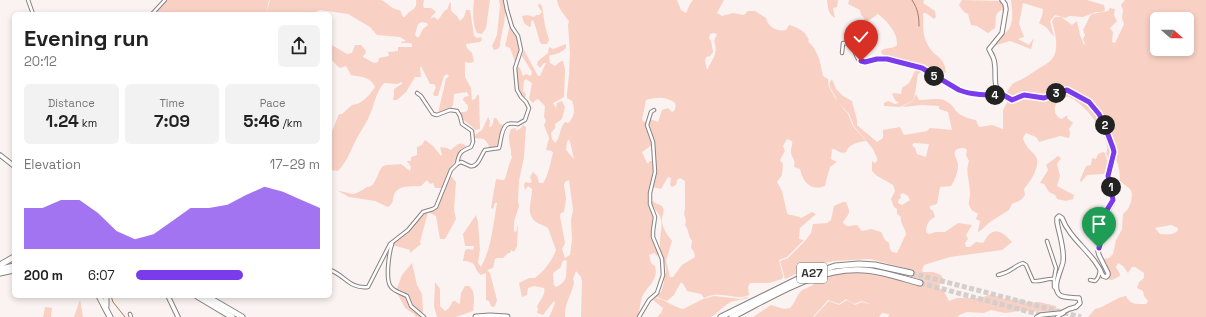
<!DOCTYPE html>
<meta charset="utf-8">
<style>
:root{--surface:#fff;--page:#f2f2f2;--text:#222;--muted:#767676;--accent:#7c3aed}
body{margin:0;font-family:"Space Grotesk",sans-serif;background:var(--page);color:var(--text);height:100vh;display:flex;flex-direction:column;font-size:15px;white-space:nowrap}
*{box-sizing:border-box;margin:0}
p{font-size:13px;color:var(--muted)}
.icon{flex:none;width:22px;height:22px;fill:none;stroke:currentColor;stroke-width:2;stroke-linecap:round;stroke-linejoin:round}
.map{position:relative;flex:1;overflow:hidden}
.panel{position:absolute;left:12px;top:12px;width:320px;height:286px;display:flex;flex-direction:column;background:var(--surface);border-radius:6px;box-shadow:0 2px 6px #0003}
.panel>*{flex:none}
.needle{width:26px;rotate:110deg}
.buttons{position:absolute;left:1150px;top:12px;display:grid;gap:8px}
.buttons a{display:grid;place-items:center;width:44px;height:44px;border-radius:6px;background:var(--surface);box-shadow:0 2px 6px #0003;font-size:20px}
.pin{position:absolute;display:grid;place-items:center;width:34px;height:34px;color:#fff;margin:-41px -17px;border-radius:50% 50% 50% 0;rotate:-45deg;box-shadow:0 0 4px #0007}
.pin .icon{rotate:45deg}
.km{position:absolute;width:20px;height:20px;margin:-10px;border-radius:50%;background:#222;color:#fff;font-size:11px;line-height:20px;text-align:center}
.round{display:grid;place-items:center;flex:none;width:42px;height:42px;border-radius:6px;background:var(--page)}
.headline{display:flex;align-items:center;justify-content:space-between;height:68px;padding:0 12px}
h1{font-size:22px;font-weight:700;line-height:30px}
.stats{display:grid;grid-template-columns:repeat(3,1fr);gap:6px;height:68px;padding:4px 12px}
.stats div{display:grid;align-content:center;border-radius:6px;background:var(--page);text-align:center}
.stats b{font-size:17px;font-weight:700}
.stats small{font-size:11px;font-weight:400}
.stats p{font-size:11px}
.chart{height:112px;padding:8px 12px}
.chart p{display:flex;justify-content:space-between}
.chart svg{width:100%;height:72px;margin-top:4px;fill:var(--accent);opacity:.7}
ul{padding:0 12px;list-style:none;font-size:13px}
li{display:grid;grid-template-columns:64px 48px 1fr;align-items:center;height:30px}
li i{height:10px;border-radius:5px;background:var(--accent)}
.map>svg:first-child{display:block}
.green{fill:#f8d1c4;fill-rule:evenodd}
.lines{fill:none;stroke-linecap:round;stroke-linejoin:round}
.stream{stroke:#aa7767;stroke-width:1}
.highway-tunnel{stroke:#d4cecc;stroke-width:5;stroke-dasharray:5 2.5;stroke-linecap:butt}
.street-casing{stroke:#888280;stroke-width:4.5}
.secondary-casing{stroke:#888280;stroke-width:5.5}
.highway-casing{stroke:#888280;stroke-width:7}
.street{stroke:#fff;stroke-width:2.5}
.secondary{stroke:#fff;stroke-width:3.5}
.highway{stroke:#fff;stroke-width:5}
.route-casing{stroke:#fff;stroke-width:8}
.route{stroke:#7c3aed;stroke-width:5}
.labels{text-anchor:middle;stroke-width:3;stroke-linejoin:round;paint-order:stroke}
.shield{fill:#fff;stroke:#757473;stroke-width:1}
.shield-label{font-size:12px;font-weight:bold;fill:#3a3837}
</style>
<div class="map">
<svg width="1206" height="317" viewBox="0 0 1206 317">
<rect width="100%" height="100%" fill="#faf3f1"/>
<g class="green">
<polygon points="168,0 269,0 266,14 153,14"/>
<path d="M270,0H381C388,3 392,10 400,10L403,17H405C409,9 418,11 416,0H424L423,5L424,8H431L436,12L432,16L430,19L434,17L438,20L445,10H447L450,2L451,4V11L457,16L460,21L464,17L466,10H470L474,36L477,38L481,37L482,40L480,42L466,44L467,48L472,53L474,62L469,63L465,62V77L471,88L472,100L475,99L478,94L479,96L480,129L475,130C470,123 463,122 459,114L460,112H465L468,110V106L463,100L464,97L469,96L467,92L454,94L453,105L451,109L438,113L446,79L449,76L447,74L444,76L438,96H434L433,94L436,87L434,84H430L421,66L420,68L421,77H415L406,92L397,100H393L394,95V89L402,84V82L397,84L384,83C376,92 375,103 370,114C367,123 361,130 357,138C351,149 347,162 338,171L330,170V136L339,114H342L352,105C361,105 370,95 375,87C371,77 361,77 351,75L346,66L340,68C329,58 330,59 330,44L347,54L352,53L355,45H361L366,51V53L363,56V57L374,63L378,62L379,58L389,56L388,52L398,51V47H412V44L409,43H401V42L406,41L400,37L377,35L370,27L348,14L320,10L311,14H266ZM422,22L427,23L428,25L423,29L420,35L418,38L415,35L418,24Z"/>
<path d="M474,0H490L486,28L482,34L477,33C472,24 473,10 474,0Z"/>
<path d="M499,0H503C509,15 501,31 500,46L498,49L494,50L492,46L497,35L500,6Z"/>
<path d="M557,0H677L681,10L686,13L690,4L693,0H724L717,13L722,16L733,13L744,15L748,11H755L766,18C768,27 777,32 786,30L789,25C799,28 804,30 809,40L808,41L814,48L819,58L823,76L828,79L829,87L837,101C836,93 825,87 832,79L836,89L843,96L852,101L857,120V125L877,142L883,138V130L900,127L904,135L927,131L930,128L952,130L948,112L939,109V106L922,105L902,107L913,101L916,94L919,100C926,100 937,98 944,100C950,103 953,106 956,111C960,116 970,119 976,120L979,127L992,125L1003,129V110L1009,99L1013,100L1025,94L1043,97L1061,90L1069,91L1082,96L1091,104L1105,123L1114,149L1113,156L1109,160L1106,153C1114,139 1079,95 1064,96C1055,101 1050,113 1061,119L1068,115L1067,118L1073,123L1069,129L1070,133L1069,138L1060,136L1039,142L1036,137L1026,133L1023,138C1025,145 1028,148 1033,153C1044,162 1031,181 1024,189L1025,195L1021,200L1012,204L1009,210L990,222L979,232L978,231L980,221L976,219L978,214C976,212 973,212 971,209C967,203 970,200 970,193C970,182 965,172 969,161L966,155L967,150C964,147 959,148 956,150C952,156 958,158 958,165C958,172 955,180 951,186L940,187L937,204L930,206V209L933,211L935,217C929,219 926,225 926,232L929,234L936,232H945L958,223L972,225L966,235L968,239L965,243L966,247H970L976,242L983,243C993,225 1001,230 1012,242L1002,250L950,257L924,265L922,270L923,272H933L941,275L944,281L937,287L943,290L949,301L957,298H981L991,294L1005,299L1023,300L1028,303L1039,302L1056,306L1057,312L1019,311L1005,313L991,310L984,313L967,312L959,315L958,317H888L889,314L882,313L879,317H814L829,301L839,305L847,300L855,305L862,302L870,304L862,301L854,304L846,299L839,304L828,300L813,317H753L771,305L784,309L790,308C795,303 796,297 800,292C803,289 807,288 811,286C815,283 819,280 824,278C855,267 890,278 921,286L922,280L911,277L913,270L870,259L835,261L818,264L785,279L780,261L788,258L805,241L811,233L813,224L827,223L831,220L834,206L843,202H846C850,213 851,211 843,222C846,229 852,225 857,225L862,231L871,229L881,232L885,240L889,243L890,249L892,252L897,253L906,234C905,227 900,224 901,217L897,214V209L894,207L891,199L895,191L893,185L888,182L877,176L872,171V161L875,163L877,161V158L873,149L854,126L849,114L838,102L848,114L853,126L866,141C858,142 849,144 846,152C840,155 838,149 832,149L831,159L837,162L830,167L826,181L825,186C811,191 803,183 800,169L794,167C796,157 791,159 791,151C791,147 793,145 792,141L787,139L783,146L785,151L780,160L783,164L782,175L777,182L782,191L787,213C789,216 797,215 801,218L812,212L816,214L800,228L799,239L804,240L787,257L779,260L783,276L782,279L769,283H750L748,287L749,295C739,300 731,295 720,295C714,294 709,296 704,298L701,294L687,291L684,285L681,282L674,295L667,301L657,297L647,304L651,299L661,292L664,282V273H666C667,263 660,257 660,247C659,239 663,225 661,219C659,211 651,208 651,200C652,201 661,206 662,206C666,212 661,216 662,222C663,229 668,236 672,241L666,261L670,277H673L682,265L695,257L694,252L691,248L692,241C688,236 689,230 685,225L686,221L684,213L685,209V181L680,178L677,180L676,185L672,187L670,185L671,178L668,177L661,189L652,187L655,172V161L654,143L648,128L650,119L658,122L662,110L668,108L672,112C676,110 676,107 675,103C666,96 656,97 646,100L642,120L646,123L648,122C646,131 652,137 652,145L642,152L647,163H649V161H653L654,172L652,182L649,203L654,218L651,230L652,238L659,254L656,256L655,253L649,255L651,263L655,266C659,280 647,286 642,297C640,303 640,310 638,316L637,317H581L582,282L581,277L576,271L573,279L574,282C572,294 564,304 565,317H549L552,311L555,303L554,301L543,315L537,313L538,309L537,307C539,300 546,296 544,288L534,286L528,288L527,295L522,297L519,283L529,278H535C544,271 552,261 556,250L548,228C544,225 540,225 536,222C525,213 532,201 532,189L528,186L525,190L524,185L525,182L529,183L532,182L530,177L533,172L537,176L539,183H543C549,175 550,163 553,153L552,151L546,150L549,138L544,125L546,121L544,117L545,106L538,99L536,100L533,103L529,99L532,83L526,79L524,81L523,91L526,94L525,98L522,97L518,86L516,65L520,68L523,76L526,74L531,76L532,72L522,56L524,50L538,76H540L546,63H544L540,68L537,65L538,61L548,53L549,47L553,49L566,44V48C562,52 556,55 550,55L549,57L550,63L555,66L561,61H563L565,70L564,97L553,103L556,108L557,103L562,101L565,107L562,119L555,124V128L551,133L552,139L555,143C561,137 559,128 565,122L568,123C575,117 575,108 572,101L567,98V94L569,75L570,53L568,25L569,21C564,15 558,8 557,0ZM714,33L717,34L714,41C719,53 712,60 707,70L705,61L706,57L710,56L713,52L711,41L709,38L710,34ZM569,139L571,146L574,159L566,150L567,142ZM914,143L929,144L926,157L917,154L915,148L912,145ZM569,180L573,210L571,220L572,240L570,255L565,258L562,249L565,243L560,216L561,213L564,212L566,199L564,185L565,182ZM903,193L908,196L910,200L902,205L898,203L899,199L901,198L900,195ZM565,260L567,261C565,273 570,281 556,287L554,285L553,273L561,267L562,262Z"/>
<path d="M827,0H838L837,7L833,8L835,18C828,14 828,8 827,0Z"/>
<path d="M849,0H924L923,3L935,11L936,17L934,19L926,13H923C924,26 921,34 929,47C936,58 945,57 946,73C934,67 922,66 909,63C900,61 891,57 882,54L881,51C887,46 892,50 897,45C898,33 887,21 878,14L868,21H865L864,18L861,15L860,10L848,4Z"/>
<path d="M962,0L1001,1L1003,3L1005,12L1001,10C993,15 997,21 995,28L988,33L977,26L971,25L968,14L964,12L959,5Z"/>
<path d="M1011,0H1087L1104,5L1105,10L1102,12H1096L1083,17L1070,16L1065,18L1055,15L1050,21L1054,37L1046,27L1039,23L1042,16L1043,9L1023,3L1019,24L1024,37L1018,39L1029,45L1034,38L1031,49L1010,41L993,46L992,49L996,55H993L990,47C995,42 1006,33 1009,29C1014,20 1012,9 1011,0Z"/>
<path d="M1125,0H1206V317H1088L1095,309C1106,307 1114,298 1126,296C1130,305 1137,304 1146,304L1148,301L1144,296L1143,291L1137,288L1139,282L1144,278V273L1135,267H1132L1128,273L1123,266L1118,263L1116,267L1120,274V276L1112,280L1099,278L1100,272L1102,275H1109V270L1103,259L1109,258L1113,254L1116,240L1122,229L1123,214L1128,209L1131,202L1132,194L1130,189L1120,181C1120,174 1119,162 1114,157L1115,149L1114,143L1106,122L1093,103L1083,95L1069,89L1061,88L1043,95L1023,93L1012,99L1001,93L1007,92C1014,80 1014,84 1026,77C1031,74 1036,70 1041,67C1044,65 1047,64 1049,62C1061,53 1055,33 1052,21L1055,17H1061L1072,25L1077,21L1080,35L1084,45L1085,44L1083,39L1085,35L1083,30L1090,16L1092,14L1108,11L1110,8L1115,9L1114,15L1117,21L1110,28L1113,32L1112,42L1115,43L1124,24L1122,18L1123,10L1121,5ZM1157,19H1187V49H1157ZM1171,225L1178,228V230C1173,236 1167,234 1160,234L1155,228Z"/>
<polygon points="539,3 542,6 545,26 549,40 547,44 541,44 540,42 534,22 532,20 531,22 531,26 529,27 524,23 522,16 527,15 534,17 536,15 539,15 542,12 538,6"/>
<path d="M510,25C516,40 526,45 515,62L510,48L505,46Z"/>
<polygon points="916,69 922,71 918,74 915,94 913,101 900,107 884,106 884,103 888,101 895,104 899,103 895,100 892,94 894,93 901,94 902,88 909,83"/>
<polygon points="488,117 490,121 489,127 492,126 494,118 496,118 500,124 504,125 501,132 499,148 489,147 488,144 484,139 474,138 476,134 482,130"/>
<path d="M523,125L526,127L524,157L519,181L518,201L519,206L514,222V231L516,232L518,224L517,246L514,252L511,250L510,253H508L503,258H497L495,259L493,268L487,270L490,273L497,300L495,306L493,307L491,306L489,301L486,300V273L481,275C472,268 479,262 463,261L465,250L469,249L473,250L474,246H465L463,234L476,215L478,222L480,249L478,263L481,267C492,247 493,224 497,203H495L493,209L491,208L496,179L503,180L505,179L509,165L512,157L511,155C512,146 506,141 511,129L516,128V131L521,128Z"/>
<path d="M425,140L433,146L441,156L442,155L440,147L447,148L451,150C457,145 460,140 467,147L462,149L458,159L453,164L444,188H435L433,183L430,184L427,180L421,186C412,187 398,184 394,195C392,201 394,203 388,207L375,201L349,197L338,191C352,192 350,198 364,189C368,186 372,187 374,183C377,178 379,170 383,166C387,164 396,165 401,164L410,171L411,167L407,161H411V157L417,155V147L422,145Z"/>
<polygon points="1103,152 1105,153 1107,160 1110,161 1108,171 1104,174 1087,175 1081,182 1080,180 1086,166 1091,165 1092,158 1096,159 1098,154"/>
<path d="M1058,156L1061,158L1057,164L1060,176L1057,186C1063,189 1068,192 1074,195L1073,199L1066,201L1057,199L1055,195L1049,192L1044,184L1040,183L1048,170L1046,165Z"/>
<polygon points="450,175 456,182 454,210 456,219 445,239 440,239 436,216 428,212 420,242 421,244 410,253 410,250 392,245 424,213 437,207"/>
<polygon points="412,263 417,285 422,294 423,312 421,317 416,317 414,314 405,308 396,291 402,275"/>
<path d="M435,282L440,289V306L445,311L449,308L453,301H455L459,304L460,303L461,293L465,286H469C476,291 474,303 473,311L456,317H437L434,306Z"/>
<path d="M714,296L741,299L747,297L748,298C742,300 734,300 729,303C722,307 718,313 711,317H657L661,313L663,308L653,300L656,298C665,299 673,307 683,309L703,299Z"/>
<polygon points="80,300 83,317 74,317"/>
<polygon points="45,307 52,308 51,317 43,317"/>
</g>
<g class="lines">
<g class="stream">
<path d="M912,0C918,9 919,16 919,26"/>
<polyline points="111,296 113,302 125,317"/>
</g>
<g class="highway-tunnel">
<polyline points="911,273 1081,317"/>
<polyline points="920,283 1049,317"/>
</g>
<g class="street-casing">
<g id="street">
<polyline points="28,0 33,14"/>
<polyline points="152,14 165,0"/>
<path d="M842,53L843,43C856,43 853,52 858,59L865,62L877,59H887L922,68L959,90C969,93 991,97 999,93"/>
<path d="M417,93L421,96L433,114L437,115L450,110L457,111L460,116L462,124L472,131L473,142L471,147C461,151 459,152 457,164"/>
<polyline points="1047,241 1056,268 1054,279"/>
<path d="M392,244C389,253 385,280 391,287C395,292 402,293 407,296L411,306L424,317"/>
<path d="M330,270C345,275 349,289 368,287L390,244L408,230L423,212L433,209L436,207L451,170L457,164L461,162C464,163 467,165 470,166C478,168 481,155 485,150L499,148C501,142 501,127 508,124C511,123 516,124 518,124L525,120L529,108L526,102L521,97L517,90L515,68L521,50L518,36L512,27L507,10L505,0"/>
<path d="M998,275C1012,272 1012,267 1023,263L1026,265L1033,281C1041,282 1047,278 1054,279V287L1056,289"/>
<path d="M1090,280L1095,281C1099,278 1099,275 1100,270"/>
<polyline points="130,314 131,317"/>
<polyline points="639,317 649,300 657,293 663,275 662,259 653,237 653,231 655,217 650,204 650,193 655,172 653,142 647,125 651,112 654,110"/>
<polyline points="1057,317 1064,313"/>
</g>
</g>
<g class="secondary-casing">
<g id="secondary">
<path d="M1002,0L1005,4L1006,9L1002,33L989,49C990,52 993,56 994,60C998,77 988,93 1012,100L1024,95L1044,98L1060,92L1068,91L1089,102L1105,124L1114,150L1108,176L1113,199L1112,204L1103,218L1102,237L1098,251L1099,255L1108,273V275L1106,277L1103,276C1095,254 1070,240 1062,218L1059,216L1057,218V222C1059,234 1065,250 1063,262C1061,271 1053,285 1058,293C1061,299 1073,297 1079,298L1080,303L1076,307L1069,309L1061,313L1041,315L1037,317"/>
<polyline points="0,155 14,166"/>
<polyline points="168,296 178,317"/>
</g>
</g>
<g class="highway-casing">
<g id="highway">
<polyline points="0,265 14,257"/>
<polyline points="0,269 14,266"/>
<polyline points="0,273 14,270"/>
<polyline points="99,296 110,317"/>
<polyline points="106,296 106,306"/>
<polyline points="197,296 232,317"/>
<polyline points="206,296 242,317"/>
<polyline points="476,317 490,316 507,317"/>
<polyline points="721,317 800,278 835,266 859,264 875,265 911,273"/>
<path d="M732,317C772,297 816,267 863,270C882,271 901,278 920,283"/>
</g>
</g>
<use href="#street" class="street"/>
<use href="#secondary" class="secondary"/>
<use href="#highway" class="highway"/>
</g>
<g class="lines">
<g class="route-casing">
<path id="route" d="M861,61L865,62L877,59H887L922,68L959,90C969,94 991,97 1000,93L1012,100L1024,95L1044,98L1060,92L1067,90L1089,102L1099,114L1104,124L1113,148L1114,152L1108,176L1113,200L1102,218V237L1099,248"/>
</g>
<use href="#route" class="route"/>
</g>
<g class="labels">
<rect class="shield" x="797" y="263" width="30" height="20" rx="3"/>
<g class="shield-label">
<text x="812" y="277">A27</text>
</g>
</g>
</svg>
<div class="buttons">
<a><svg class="needle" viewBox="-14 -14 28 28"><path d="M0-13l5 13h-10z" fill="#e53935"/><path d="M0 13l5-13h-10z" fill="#767676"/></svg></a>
</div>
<div class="pin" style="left:1099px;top:248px;background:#1e9e55"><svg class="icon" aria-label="arrive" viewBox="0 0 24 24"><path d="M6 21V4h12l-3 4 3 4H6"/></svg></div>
<div class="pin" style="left:861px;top:61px;background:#d93025"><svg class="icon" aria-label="check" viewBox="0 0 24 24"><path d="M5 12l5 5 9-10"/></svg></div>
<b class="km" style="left:1111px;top:187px">1</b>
<b class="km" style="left:1105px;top:125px">2</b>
<b class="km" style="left:1056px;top:93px">3</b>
<b class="km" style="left:995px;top:95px">4</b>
<b class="km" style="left:934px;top:76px">5</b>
<section class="panel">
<div class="headline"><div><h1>Evening run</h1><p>20:12</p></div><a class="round"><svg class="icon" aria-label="share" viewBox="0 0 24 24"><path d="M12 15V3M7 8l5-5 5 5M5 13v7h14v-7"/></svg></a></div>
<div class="stats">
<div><p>Distance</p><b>1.24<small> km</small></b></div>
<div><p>Time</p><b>7:09</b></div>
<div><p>Pace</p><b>5:46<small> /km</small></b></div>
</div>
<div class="chart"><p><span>Elevation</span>17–29 m</p>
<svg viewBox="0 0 160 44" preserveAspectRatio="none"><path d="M0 44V19L10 19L20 14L30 14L40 22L50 33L60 38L70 35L80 27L90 19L100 19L110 17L120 11L130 6L140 9L150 14L160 19V44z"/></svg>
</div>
<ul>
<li><b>200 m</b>6:07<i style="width:58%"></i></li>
</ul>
</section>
</div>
